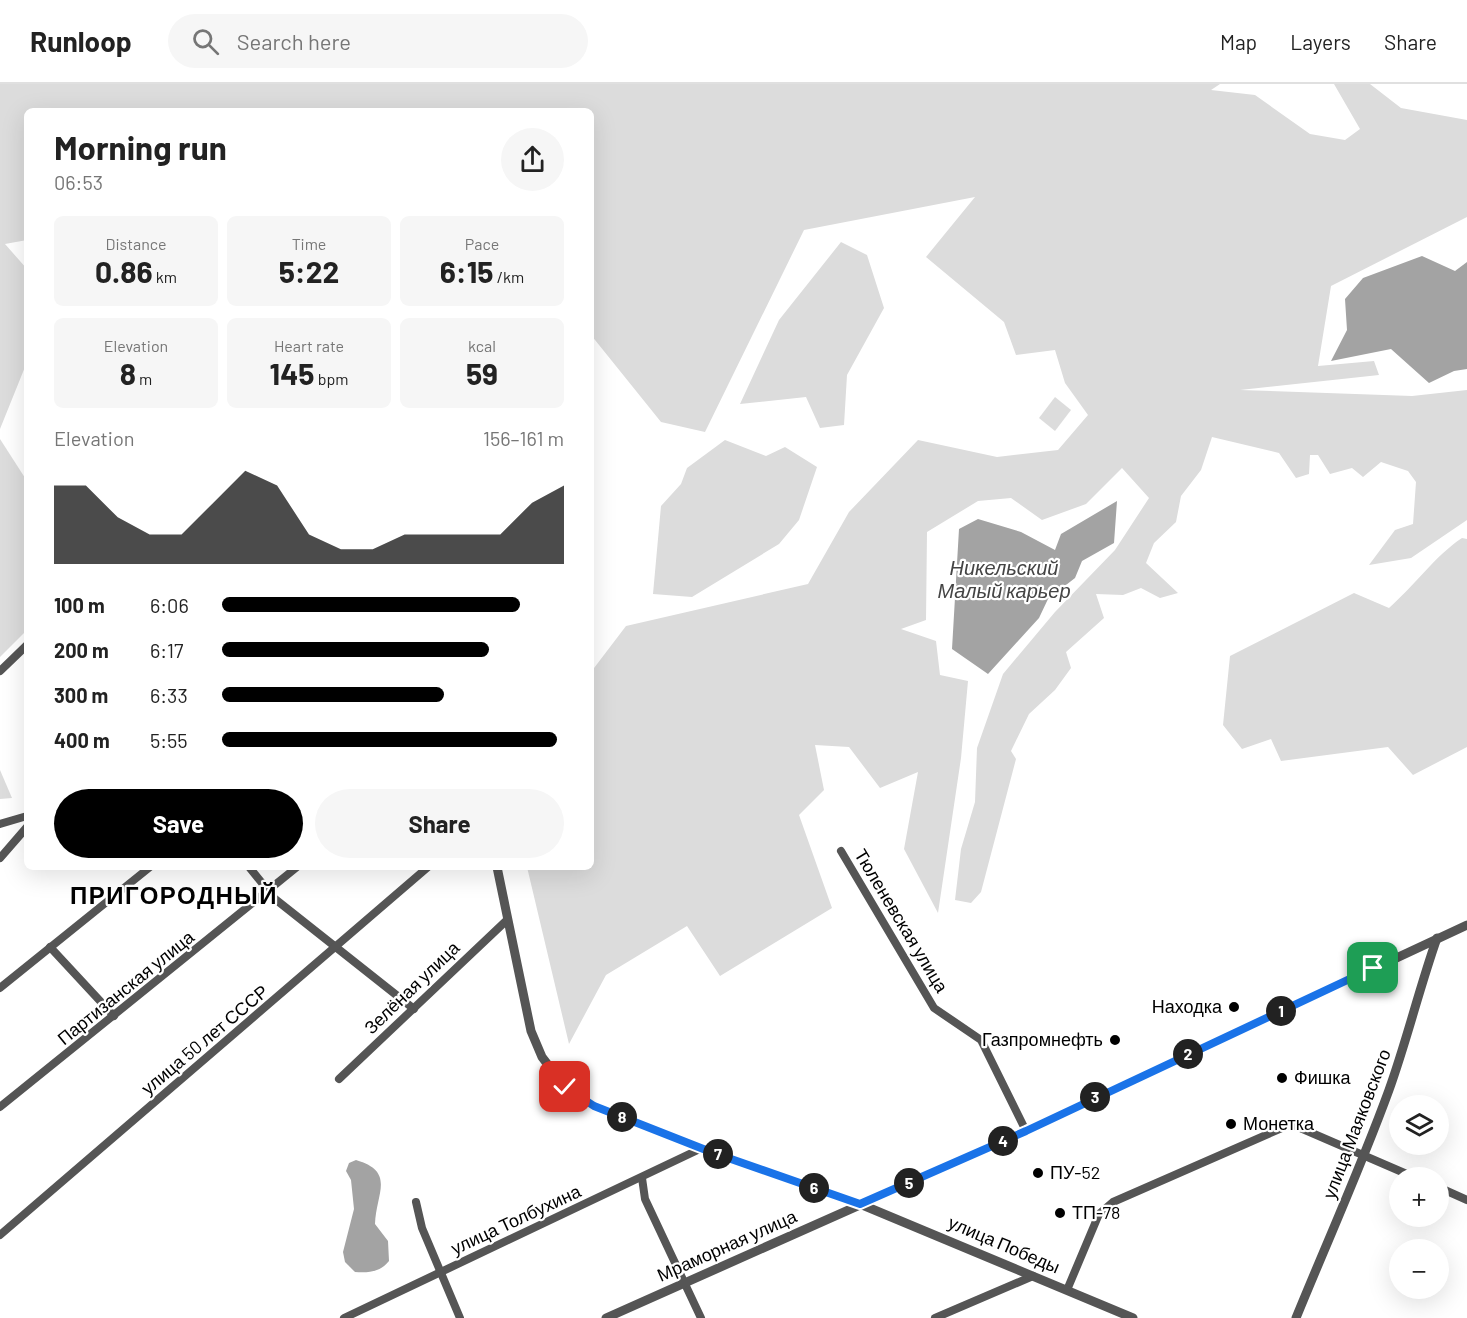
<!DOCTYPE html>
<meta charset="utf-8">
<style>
:root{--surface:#fff;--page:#f6f6f6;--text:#222;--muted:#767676;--line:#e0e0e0;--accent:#000}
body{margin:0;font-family:Barlow,sans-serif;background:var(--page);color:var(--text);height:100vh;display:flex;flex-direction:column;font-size:22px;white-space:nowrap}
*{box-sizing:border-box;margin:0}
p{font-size:20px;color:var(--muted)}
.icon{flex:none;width:33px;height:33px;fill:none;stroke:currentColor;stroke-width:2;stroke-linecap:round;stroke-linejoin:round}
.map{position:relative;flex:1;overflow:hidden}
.details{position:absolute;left:24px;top:24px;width:570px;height:762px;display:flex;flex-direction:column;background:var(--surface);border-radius:9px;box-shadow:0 6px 24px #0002}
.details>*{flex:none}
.controls{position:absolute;left:1389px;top:1011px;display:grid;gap:12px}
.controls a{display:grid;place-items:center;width:60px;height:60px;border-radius:50%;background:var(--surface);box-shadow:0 6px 24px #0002;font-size:30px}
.pin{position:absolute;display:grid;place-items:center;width:51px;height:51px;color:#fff;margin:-26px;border-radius:12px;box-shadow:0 3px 9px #0006}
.km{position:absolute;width:30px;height:30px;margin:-15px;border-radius:50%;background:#222;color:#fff;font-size:16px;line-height:30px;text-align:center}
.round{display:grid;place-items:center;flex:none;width:63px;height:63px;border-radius:32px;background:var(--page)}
.summary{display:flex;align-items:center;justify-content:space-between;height:102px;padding:0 30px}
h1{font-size:33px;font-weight:700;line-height:45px}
.figures{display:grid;grid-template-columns:repeat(3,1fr);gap:9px;height:102px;padding:6px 30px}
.figures div{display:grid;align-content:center;border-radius:9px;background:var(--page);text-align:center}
.figures b{font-size:30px;font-weight:700}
.figures small{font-size:16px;font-weight:400}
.figures p{font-size:16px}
.chart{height:168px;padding:12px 30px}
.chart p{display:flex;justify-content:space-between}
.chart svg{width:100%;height:108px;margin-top:6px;fill:var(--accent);opacity:.7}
.cta{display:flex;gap:12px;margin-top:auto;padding:12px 30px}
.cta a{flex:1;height:69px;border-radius:36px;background:var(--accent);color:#fff;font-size:24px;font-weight:700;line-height:69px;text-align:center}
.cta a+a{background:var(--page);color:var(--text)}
ul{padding:0 30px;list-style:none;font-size:20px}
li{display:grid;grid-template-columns:96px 72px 1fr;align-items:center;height:45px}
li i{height:15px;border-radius:8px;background:var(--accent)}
header{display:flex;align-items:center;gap:36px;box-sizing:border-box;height:84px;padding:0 30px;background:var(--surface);border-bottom:2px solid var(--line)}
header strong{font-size:28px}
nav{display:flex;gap:33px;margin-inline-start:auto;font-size:21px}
.search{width:420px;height:54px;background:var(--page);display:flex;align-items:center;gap:15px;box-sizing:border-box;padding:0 21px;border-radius:33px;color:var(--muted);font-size:22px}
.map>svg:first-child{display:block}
.green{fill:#dcdcdc}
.water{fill:#a3a3a3}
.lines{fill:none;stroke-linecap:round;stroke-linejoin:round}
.minor{stroke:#555;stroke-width:8}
.tertiary{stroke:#555;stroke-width:9}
.route-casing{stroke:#fff;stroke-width:12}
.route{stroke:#1a73e8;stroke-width:8}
.poi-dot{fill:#000;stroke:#fff;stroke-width:2}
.labels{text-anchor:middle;stroke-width:4.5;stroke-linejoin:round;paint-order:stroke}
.street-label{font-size:18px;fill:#000;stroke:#fff}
.poi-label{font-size:18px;fill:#000;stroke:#fff;text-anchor:start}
.water-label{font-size:20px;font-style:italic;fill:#444;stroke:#fff}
.district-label{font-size:24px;font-weight:bold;letter-spacing:1.5px;fill:#000;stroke:#fff}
</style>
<header>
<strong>Runloop</strong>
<div class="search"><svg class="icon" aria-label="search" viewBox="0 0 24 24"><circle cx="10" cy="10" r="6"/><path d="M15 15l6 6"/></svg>Search here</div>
<nav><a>Map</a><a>Layers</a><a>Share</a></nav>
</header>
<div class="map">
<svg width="1467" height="1234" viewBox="0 0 1467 1234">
<rect width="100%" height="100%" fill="#fff"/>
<g class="green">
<polygon points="0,0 1220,0 1211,6 1255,11 1310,50 1345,56 1360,45 1334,0 1370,0 1401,24 1467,36 1467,133 1331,202 1318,282 1374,277 1379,291 1240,306 1412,312 1467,306 1467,436 1411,474 1369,481 1395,446 1413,440 1416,398 1408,387 1381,378 1363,393 1352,384 1330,390 1318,371 1310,371 1309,390 1296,394 1279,369 1212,353 1201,386 1181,412 1176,438 1154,459 1146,479 1178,509 1160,514 1141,504 1123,511 1096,510 1104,534 1066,568 1071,584 1055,606 1029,630 1011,667 1016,675 981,808 971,819 955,816 961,765 975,718 977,664 1003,590 1055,528 1115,466 1149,414 1122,384 1086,420 1042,436 1011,414 978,417 927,448 926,536 901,545 936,557 940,591 968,597 961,674 938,829 904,765 918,688 880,704 849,663 815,661 824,706 799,731 832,824 720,892 687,842 606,891 569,960 527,783 591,783 591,588 626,542 808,500 849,428 918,356 997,373 1058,366 1088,331 1065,299 1055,266 1016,271 1004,238 926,173 975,113 804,146 705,348 661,338 591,251 591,27 27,27 27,156 5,160 27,185 27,278 0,345"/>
<polygon points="841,158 867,171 884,224 847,291 844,341 820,344 806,313 740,320 779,236"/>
<polygon points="1055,313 1071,326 1055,347 1039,334"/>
<polygon points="0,355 27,397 27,546 0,573"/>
<polygon points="725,356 766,372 785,363 817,383 799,436 779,460 692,513 653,510 661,422 681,400 687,384"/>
<path d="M1462,454L1467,455V663L1413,691L1388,663L1281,677L1271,655L1242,665L1223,641L1230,572L1354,509L1389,524C1414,502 1436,471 1462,454Z"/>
<polygon points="0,686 12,714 0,715"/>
</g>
<g class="water">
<polygon points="1422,172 1455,187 1467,178 1467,285 1454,287 1429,299 1391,265 1331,277 1347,246 1345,215 1363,194"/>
<polygon points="1117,417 1114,459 1082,477 1075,494 1048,515 1039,534 988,590 952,565 959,445 978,435 1021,448 1055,466 1061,450"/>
<path d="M356,1076C396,1088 376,1109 375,1140L388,1157L389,1177C380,1188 369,1189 355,1188L345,1178L343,1168L354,1125L351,1096L346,1087L349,1079Z"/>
</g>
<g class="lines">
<g class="minor">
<polyline points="0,587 27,561"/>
<polyline points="0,740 27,732"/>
<polyline points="841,767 934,924 981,956 1026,1047"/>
<polyline points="0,774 27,743"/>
<polyline points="249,783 275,815 414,925"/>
<polyline points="50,863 114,932"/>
<polyline points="0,904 150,783"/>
<polyline points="339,995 507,836"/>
<polyline points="0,1023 297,783"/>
<polyline points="642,1094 645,1115 701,1234"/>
<polyline points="1438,1103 1467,1116"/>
<polyline points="416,1118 422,1144 460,1234"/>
<polyline points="0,1151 428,783"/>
<polyline points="1067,1206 1099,1130 1113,1118 1291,1040 1416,1094"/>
<polyline points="344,1234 702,1064"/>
<polyline points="935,1234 1033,1192"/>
</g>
<g class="tertiary">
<polyline points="497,783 531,947 542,973 565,1003 594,1022 711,1068 860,1120 1133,1234"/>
<polyline points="606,1234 1026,1047 1467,841"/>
<path d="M1296,1234C1327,1158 1361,1083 1389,1006C1407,956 1419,905 1437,854"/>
</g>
</g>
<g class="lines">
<g class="route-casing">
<polyline id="route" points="565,1003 594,1022 711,1068 860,1120 1026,1047 1373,884"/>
</g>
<use href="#route" class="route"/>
</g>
<g class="poi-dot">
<circle cx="1234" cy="923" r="6"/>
<circle cx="1115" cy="956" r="6"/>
<circle cx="1282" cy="994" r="6"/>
<circle cx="1231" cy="1040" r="6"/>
<circle cx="1038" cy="1089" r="6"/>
<circle cx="1060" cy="1129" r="6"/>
</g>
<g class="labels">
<g class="street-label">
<text transform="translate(901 837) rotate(59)" y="6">Тюленевская улица</text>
<text transform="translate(126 904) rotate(-39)" y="6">Партизанская улица</text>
<text transform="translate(412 904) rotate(-44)" y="6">Зелёная улица</text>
<text transform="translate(205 956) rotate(-40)" y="6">улица 50 лет СССР</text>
<text transform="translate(1357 1040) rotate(-69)" y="6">улица Маяковского</text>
<text transform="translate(516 1136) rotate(-25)" y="6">улица Толбухина</text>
<text transform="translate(1004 1161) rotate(23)" y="6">улица Победы</text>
<text transform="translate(727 1162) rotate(-24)" y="6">Мраморная улица</text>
</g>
<g class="poi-label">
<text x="1222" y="929" text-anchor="end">Находка</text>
<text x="1103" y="962" text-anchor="end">Газпромнефть</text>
<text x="1294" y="1000">Фишка</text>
<text x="1243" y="1046">Монетка</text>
<text x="1050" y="1095">ПУ-52</text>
<text x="1072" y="1135">ТП-78</text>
</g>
<g class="water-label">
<text x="1004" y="491">Никельский<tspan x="1004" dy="23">Малый карьер</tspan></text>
</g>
<g class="district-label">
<text x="174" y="820">ПРИГОРОДНЫЙ</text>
</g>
</g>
</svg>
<div class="controls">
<a><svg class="icon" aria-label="layers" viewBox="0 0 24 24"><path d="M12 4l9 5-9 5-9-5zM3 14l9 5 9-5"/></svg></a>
<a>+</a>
<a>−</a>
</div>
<div class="pin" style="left:1373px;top:884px;background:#1e9e55"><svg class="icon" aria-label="arrive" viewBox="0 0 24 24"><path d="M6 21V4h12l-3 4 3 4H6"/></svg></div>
<div class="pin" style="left:565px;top:1003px;background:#d93025"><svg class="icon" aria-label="check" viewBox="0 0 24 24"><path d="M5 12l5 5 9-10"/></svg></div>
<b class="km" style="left:1281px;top:927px">1</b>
<b class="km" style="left:1188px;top:970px">2</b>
<b class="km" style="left:1095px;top:1013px">3</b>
<b class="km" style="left:1003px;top:1057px">4</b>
<b class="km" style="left:909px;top:1099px">5</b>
<b class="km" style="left:814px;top:1104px">6</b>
<b class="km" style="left:718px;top:1070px">7</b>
<b class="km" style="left:622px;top:1033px">8</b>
<section class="details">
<div class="summary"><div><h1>Morning run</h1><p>06:53</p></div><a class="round"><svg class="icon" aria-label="share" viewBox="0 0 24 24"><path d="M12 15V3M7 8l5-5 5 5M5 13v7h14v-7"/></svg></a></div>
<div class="figures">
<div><p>Distance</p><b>0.86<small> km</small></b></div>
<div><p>Time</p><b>5:22</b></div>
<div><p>Pace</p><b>6:15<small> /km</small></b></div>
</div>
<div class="figures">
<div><p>Elevation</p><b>8<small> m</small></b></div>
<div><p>Heart rate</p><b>145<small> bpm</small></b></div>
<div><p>kcal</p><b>59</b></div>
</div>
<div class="chart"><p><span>Elevation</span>156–161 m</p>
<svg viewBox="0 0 160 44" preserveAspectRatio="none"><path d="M0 44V12L10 12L20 25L30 32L40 32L50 19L60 6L70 12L80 32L90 38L100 38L110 32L120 32L130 32L140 32L150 19L160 12V44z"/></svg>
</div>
<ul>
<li><b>100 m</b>6:06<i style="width:87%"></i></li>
<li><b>200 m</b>6:17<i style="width:78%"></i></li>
<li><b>300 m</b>6:33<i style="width:65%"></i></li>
<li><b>400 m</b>5:55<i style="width:98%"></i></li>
</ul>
<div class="cta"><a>Save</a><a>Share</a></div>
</section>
</div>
